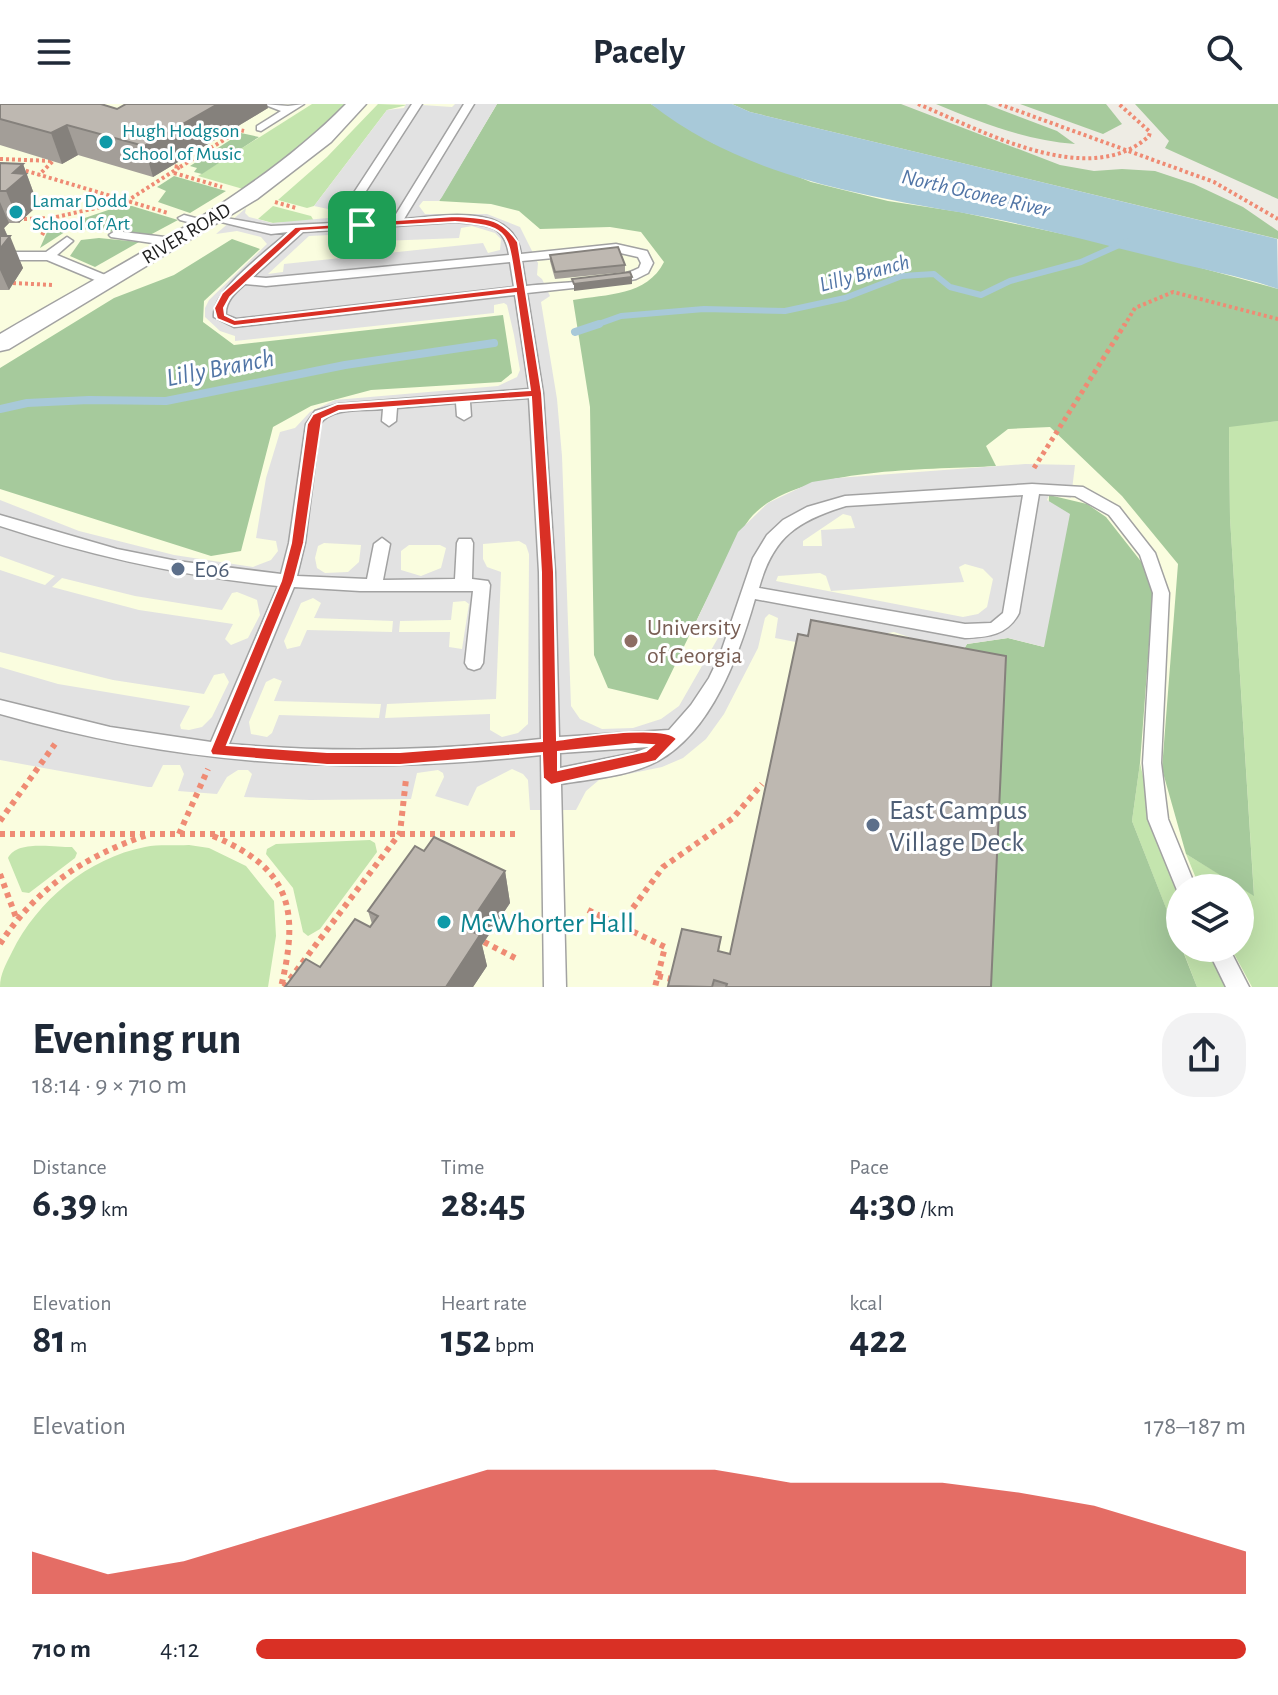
<!DOCTYPE html>
<meta charset="utf-8">
<style>
:root{--surface:#fff;--page:#f2f2f3;--text:#1f2937;--muted:#747a83;--accent:#d93025}
body{margin:0;font-family:"Alegreya Sans",sans-serif;background:var(--page);color:var(--text);height:100vh;display:flex;flex-direction:column;font-size:30px;white-space:nowrap}
*{box-sizing:border-box;margin:0}
p{font-size:26px;color:var(--muted)}
.icon{flex:none;width:44px;height:44px;fill:none;stroke:currentColor;stroke-width:2;stroke-linecap:round;stroke-linejoin:round}
.map{position:relative;height:883px;overflow:hidden}
.drawer{display:flex;flex-direction:column;background:var(--surface);flex:1}
.drawer>*{flex:none}
.controls{position:absolute;left:1166px;top:770px;display:grid;gap:16px}
.controls a{display:grid;place-items:center;width:88px;height:88px;border-radius:50%;background:var(--surface);box-shadow:0 8px 32px #0002;font-size:40px}
.pin{position:absolute;display:grid;place-items:center;width:68px;height:68px;color:#fff;margin:-34px;border-radius:16px;box-shadow:0 4px 12px #0006}
.round{display:grid;place-items:center;flex:none;width:84px;height:84px;border-radius:32px;background:var(--page)}
.summary{display:flex;align-items:center;justify-content:space-between;height:136px;padding:0 32px}
h1{font-size:44px;font-weight:700;line-height:60px}
.stats{display:grid;grid-template-columns:repeat(3,1fr);gap:12px;height:136px;padding:8px 32px}
.stats div{display:grid;align-content:center}
.stats b{font-size:40px;font-weight:700}
.stats small{font-size:22px;font-weight:400}
.stats p{font-size:22px}
.chart{height:224px;padding:16px 32px}
.chart p{display:flex;justify-content:space-between}
.chart svg{width:100%;height:144px;margin-top:8px;fill:var(--accent);opacity:.7}
ul{padding:0 32px;list-style:none;font-size:26px}
li{display:grid;grid-template-columns:128px 96px 1fr;align-items:center;height:60px}
li i{height:20px;border-radius:10px;background:var(--accent)}
header{display:flex;justify-content:space-between;align-items:center;height:104px;padding:0 32px;background:var(--surface);font-size:36px;font-weight:700}
.map>svg:first-child{display:block}
.education{fill:#fafddf;fill-rule:evenodd}
.grass{fill:#c4e5ae}
.forest{fill:#a6ca9c}
.parking{fill:#e2e2e2;fill-rule:evenodd}
.water{fill:#a8c9d9}
.lines{fill:none;stroke-linecap:round;stroke-linejoin:round}
.stream-far1{stroke:#a8c9d9;stroke-width:6}
.stream{stroke:#a8c9d9;stroke-width:8}
.service-casing{stroke:#a2a2a2;stroke-width:3}
.minor-casing{stroke:#a2a2a2;stroke-width:3}
.path-far2{stroke:#ef8b74;stroke-width:4;stroke-dasharray:3 3;stroke-linecap:butt}
.path-far1{stroke:#ef8b74;stroke-width:5;stroke-dasharray:4 4;stroke-linecap:butt}
.path{stroke:#ef8b74;stroke-width:6;stroke-dasharray:5 5;stroke-linecap:butt}
.service{fill:#fff;fill-rule:evenodd}
.minor{fill:#fff;fill-rule:evenodd}
.wall{fill:#a39e98}
.shaded-wall{fill:#85817c}
.building{fill:#beb8b1;stroke:#85817c;stroke-width:2}
.route{fill:#d93025;stroke:#fff;stroke-width:2;fill-rule:evenodd}
.culture-dot{fill:#0f9aa8;stroke:#fff;stroke-width:3}
.service-dot{fill:#5c6f8a;stroke:#fff;stroke-width:3}
.education-dot{fill:#8d6e63;stroke:#fff;stroke-width:3}
.labels{text-anchor:middle;stroke-width:6;stroke-linejoin:round;paint-order:stroke}
.far-culture-label{font-size:20px;fill:#0d838f;stroke:#fff;text-anchor:start}
.far-street-label{font-size:20px;fill:#1e1e1e;stroke:#fff}
.far-water-label{font-size:22px;font-style:italic;fill:#5175a6;stroke:#fff}
.service-label{font-size:24px;fill:#4e5e75;stroke:#fff;text-anchor:start}
.education-label{font-size:24px;fill:#785e54;stroke:#fff;text-anchor:start}
.water-label{font-size:26px;font-style:italic;fill:#5175a6;stroke:#fff}
.near-service-label{font-size:28px;fill:#4e5e75;stroke:#fff;text-anchor:start}
.near-culture-label{font-size:28px;fill:#0d838f;stroke:#fff;text-anchor:start}
</style>
<header><svg class="icon" aria-label="menu" viewBox="0 0 24 24"><path d="M4 6h16M4 12h16M4 18h16"/></svg>Pacely<svg class="icon" aria-label="search" viewBox="0 0 24 24"><circle cx="10" cy="10" r="6"/><path d="M15 15l6 6"/></svg></header>
<div class="map">
<svg width="1278" height="883" viewBox="0 0 1278 883">
<rect width="100%" height="100%" fill="#eeece4"/>
<path class="education" d="M0,0H651L660,7L1268,181L1278,883H0ZM1180,784H1240V844H1180Z"/>
<g class="grass">
<polygon points="312,0 346,0 297,45 243,85 198,72"/>
<polygon points="378,0 407,1 387,6 314,102 307,104 278,96 327,53"/>
<polygon points="273,102 311,112 314,117 273,119 258,115"/>
<polygon points="1278,317 1278,883 1252,883 1231,844 1240,844 1240,784 1200,784 1186,750 1254,791 1230,414 1229,322"/>
<polygon points="1140,659 1149,699 1180,784 1180,840 1132,717"/>
<polygon points="370,736 375,739 377,748 320,825 308,832 303,828 293,784 266,750 267,745 276,740"/>
<path d="M189,741L209,744L246,762L274,797L276,832L268,883H0C0,870 6,860 12,848C37,797 88,754 145,743C159,740 175,742 189,741Z"/>
<path d="M72,743L77,749L75,754L29,789L22,788L8,754C16,736 54,743 72,743Z"/>
<polygon points="1182,844 1212,844 1230,883 1197,883"/>
</g>
<g class="forest">
<path d="M497,0H651L713,39L811,78L888,97L960,108L1128,144L1278,185V317L1229,323L1230,414L1254,792L1186,750L1162,665L1178,460L1122,392L1050,323L1008,325L986,342L996,362C931,366 800,362 753,411C743,421 736,440 729,453C703,500 682,548 658,596L608,584L594,551L590,303L573,196C607,190 647,192 664,158L641,128L610,123L540,125L519,107L491,100L439,97Z"/>
<polygon points="732,0 901,0 1060,61 1094,67 1122,65 1155,67 1194,80 1243,103 1278,127 1278,135 750,8"/>
<path d="M936,0H986L1057,27L1075,40C1025,36 982,19 936,0Z"/>
<polygon points="1020,0 1106,0 1122,20 1103,30"/>
<polygon points="1135,0 1278,0 1278,95 1165,44 1169,37"/>
<polygon points="241,29 259,33 202,70 194,68 197,64 190,62"/>
<polygon points="174,72 226,87 190,109 158,98 166,87 157,83"/>
<polygon points="120,102 132,102 178,116 150,131 71,124 40,144 52,117 73,118"/>
<polygon points="99,134 139,138 95,163 70,152 81,136"/>
<polygon points="232,135 260,145 204,197 203,218 234,241 503,211 512,269 501,278 371,286 311,302 273,323 241,447 211,452 0,385 0,264 114,194 174,171"/>
<polygon points="1049,391 1087,400 1106,413 1143,460 1153,489 1140,659 1132,717 1197,883 978,883 964,545 967,540 1008,534 1044,543"/>
</g>
<path class="parking" d="M406,0L452,3L455,0H497L442,93L439,97H423L419,102L425,110H487L520,123L538,159L537,171L542,175L550,192L541,198L557,295L562,352L571,602L580,615L602,625L633,624L661,615L679,602L718,534L720,525L696,518L738,428L768,399L812,378L837,374L1025,360L1075,361L1071,394L1049,391L1047,396L1070,410L1044,543L1008,534L967,540L964,545L919,543L909,533L894,528L888,529L884,555L775,534L778,514L769,510L765,514L758,544L724,610L706,635L683,654L662,663L599,676L586,687L576,706H530L528,676L523,670L512,665L477,683L468,702L435,692L444,673L443,669L438,666L417,669L411,695L310,696L244,693L252,670L248,666H238L227,673L217,690L178,687L184,670L180,661H163L152,683H148L0,656V563L58,580L190,602L180,621L181,625L189,626L202,623L212,613L229,578L224,569L214,571L204,590L113,576L0,548V466L45,481L55,472L0,452V396L79,427L174,451L253,463L271,456L278,447L276,437L256,434L266,374L280,328L295,324L310,308L335,296L498,282L517,273L520,266L514,231L507,201L504,199L494,201V209L235,237V232L220,227L205,213V204L209,196L267,140L261,133L237,127L216,130L246,104L245,109L249,113L272,119L328,114L333,106L314,102L387,6L404,4ZM472,122L495,129L501,135L500,146L488,149L483,139L284,160L283,168L268,170L309,132L330,131V139L459,134L461,124ZM843,410L851,412L855,424L821,426L822,442H803V437ZM519,437L526,441L529,450L528,620L518,629L502,633L490,626V610L385,614L387,600L496,595L501,468L487,463L483,455V440ZM324,439L361,441L359,458L348,468L325,469L317,464L315,454L318,442ZM409,441H440L446,444L441,464L421,472L401,466V447ZM965,460L983,465L993,475L987,503L978,510L963,513L776,477L778,472L820,469L826,472L831,487L964,478L959,463ZM62,474L135,492L222,506L232,489L237,488L257,496L260,511L248,534L231,541L225,535L233,520L139,506L52,483ZM313,494L321,499L314,514L393,517L392,528L307,526L300,542L287,545L284,537L301,499ZM465,497L469,500L462,545L449,543L450,528H399L400,517L451,516L453,498ZM274,574L282,577L274,597L381,600L379,614L279,611L272,629L267,633L251,630L249,618L266,578Z"/>
<path class="water" d="M651,0H732L750,8L1277,135L1278,185C1242,172 1203,166 1166,156C1097,139 1028,120 958,108C850,89 740,70 651,0Z"/>
<g class="lines">
<polyline class="stream-far1" points="593,222 621,212 704,205 785,207 845,194 902,172 934,170 950,183 981,191 1010,177 1081,158 1128,137"/>
<g class="stream">
<polyline points="575,228 599,220"/>
<polyline points="0,305 27,299 89,296 166,297 345,261 494,239"/>
</g>
<g class="service-casing">
<g id="service">
<polygon points="263,0 288,2 304,0 261,27 257,26 257,22 281,7"/>
<path d="M412,0H422L346,118L393,115L464,0H474L404,115C442,112 513,98 521,150L616,140L647,147L653,159L648,169L636,175L610,180L527,189L543,289L555,468L559,633L669,626L691,601L709,574L720,551L753,454L767,431L783,416L807,403L845,392L1032,380L1083,383L1119,403L1155,449L1169,489L1161,659L1168,715L1196,784H1180L1179,791L1148,715L1143,659L1153,489L1140,451L1109,411L1075,392L1039,390L1019,509C1008,531 988,533 965,534L755,495C739,551 712,627 658,657C630,672 591,675 561,680L566,883H544L541,651C355,672 181,662 0,610V596L110,623L211,638L278,482C182,472 91,452 0,422V411L117,445L177,457L281,470L289,439L306,320L315,307L339,300L529,285L515,191L234,223L214,213C211,187 269,146 288,128L271,130L213,116L209,115V111L271,122L334,119ZM455,118C483,121 504,117 509,151L266,174L253,173L303,128ZM616,148L638,153L641,159L639,164C609,179 560,178 526,182L522,157ZM510,158L514,183L236,215L226,211C225,197 236,188 245,180L266,182ZM529,294L539,468L541,635C436,647 334,649 229,640L294,483L360,487H473L465,559L468,564L474,566L480,564L483,559L490,481L488,477L472,475L473,439L471,435H459L457,439L455,475L383,476L390,440L382,434L374,440L367,475L297,472L305,439L320,320C332,303 363,307 383,305L382,317L389,322L396,317L397,304L456,299L457,312L464,316L471,312L470,298ZM1023,391L1003,509L991,519L965,520L759,484C773,433 797,417 846,402ZM649,643L634,649L560,664V649Z"/>
<polygon points="184,111 207,117 209,119 203,122 180,116 178,114"/>
<polygon points="115,127 173,134 179,138 173,142 111,133 109,131"/>
<polygon points="67,133 73,137 57,151 110,173 110,179 102,179 47,156 0,156 0,148 46,148"/>
<polygon points="1207,844 1229,844 1249,883 1226,883"/>
</g>
</g>
<g class="minor-casing">
<path id="minor" d="M346,0H366L331,38L257,95L9,245L0,247V230C116,161 252,96 346,0Z"/>
</g>
<g class="path-far2">
<path d="M918,0C981,26 1089,87 1149,32L1150,28L1119,0"/>
<polyline points="999,0 1214,78 1278,115"/>
<polyline points="0,55 53,57 39,71"/>
<polyline points="180,63 240,26 244,27"/>
<polyline points="20,65 168,109"/>
<polyline points="174,69 222,83"/>
<polyline points="275,98 296,104"/>
<polyline points="24,115 51,114"/>
<polyline points="42,131 52,114 127,97 180,63 172,62"/>
<polyline points="13,179 53,181"/>
<polyline points="1124,222 1135,204 1173,188 1278,215"/>
</g>
<polyline class="path-far1" points="1034,364 1125,220"/>
<g class="path">
<polyline points="0,717 55,640"/>
<polyline points="0,730 519,730"/>
<polyline points="179,730 208,665"/>
<path d="M213,732C290,764 300,805 281,883"/>
<polyline points="0,770 17,816"/>
<polyline points="588,806 665,843 655,883"/>
<polyline points="621,820 663,763 733,714 762,680"/>
<polyline points="484,838 519,856"/>
<path d="M0,840C36,784 85,752 147,731"/>
<polyline points="658,872 675,876"/>
<polyline points="284,883 400,729 406,675"/>
</g>
<use href="#service" class="service"/>
<use href="#minor" class="minor"/>
</g>
<g class="wall">
<polygon points="0,0 111,3 117,5 268,4 153,73 78,51 62,60 0,41"/>
<polygon points="0,59 23,60 38,101 19,119 9,119 4,124 23,164 9,186 0,186"/>
<polygon points="550,151 625,161 625,168 555,175 550,157"/>
<polygon points="505,767 510,799 482,841 487,862 473,883 285,883 320,863 370,823 372,820 368,807"/>
<polygon points="682,825 721,833 719,847 730,850 991,883 668,883"/>
</g>
<g class="shaded-wall">
<polygon points="218,0 267,0 268,4 153,73 144,42"/>
<polygon points="67,21 78,51 62,60 51,29"/>
<polygon points="23,60 38,101 19,119 6,87 13,69"/>
<polygon points="0,98 9,119 4,124 8,134 10,132 23,164 9,186 0,166"/>
<polygon points="632,173 632,180 574,187 574,180"/>
<polygon points="505,767 510,799 482,841 487,862 473,883 446,883 466,825"/>
</g>
<g class="building">
<polygon points="0,0 101,0 117,5 126,0 218,0 144,42 67,21 51,29 0,15"/>
<polygon points="0,59 23,60 13,69 26,70 6,87 0,87"/>
<polygon points="0,132 10,132 0,145"/>
<polygon points="618,143 625,161 555,168 550,151"/>
<polygon points="630,168 632,173 574,180 572,175"/>
<polygon points="811,516 1006,552 991,883 726,883 727,880 714,876 712,883 668,882 682,825 721,833 718,847 730,850 798,530 808,532"/>
<polygon points="434,733 505,767 466,825 480,831 446,883 285,883 306,855 320,863 355,815 370,823 378,812 368,807 415,742 424,747"/>
</g>
<path class="route" d="M455,112C485,114 500,112 518,138L542,289L554,468L557,636C580,633 665,619 677,635L656,657L551,681L543,674L542,649L400,661H327L212,651L210,647L281,477L291,439L307,320L313,310L337,300L530,286L516,189L234,222L217,215L214,204L222,189L295,123ZM455,118C513,122 507,131 516,183L235,216L225,211L224,204L230,193L301,127ZM531,293L541,468L542,637L400,648H327L227,641L294,477L304,439L322,315L339,307ZM635,640L653,641L646,647L558,666V648Z"/>
<g class="culture-dot">
<circle cx="106" cy="38" r="8"/>
<circle cx="16" cy="108" r="8"/>
<circle cx="444" cy="818" r="8"/>
</g>
<g class="service-dot">
<circle cx="178" cy="465" r="8"/>
<circle cx="873" cy="721" r="8"/>
</g>
<circle class="education-dot" cx="631" cy="537" r="8"/>
<g class="labels">
<g class="far-culture-label">
<text x="122" y="33">Hugh Hodgson<tspan x="122" dy="23">School of Music</tspan></text>
<text x="32" y="103">Lamar Dodd<tspan x="32" dy="23">School of Art</tspan></text>
</g>
<g class="far-street-label">
<text transform="translate(186 129) rotate(-31)" y="7">RIVER ROAD</text>
</g>
<g class="far-water-label">
<text transform="translate(976 88) rotate(13)" y="8">North Oconee River</text>
<text transform="translate(864 168) rotate(-15)" y="8">Lilly Branch</text>
</g>
<g class="service-label">
<text x="194" y="473">E06</text>
</g>
<g class="education-label">
<text x="647" y="531">University<tspan x="647" dy="28">of Georgia</tspan></text>
</g>
<g class="water-label">
<text transform="translate(220 263) rotate(-11)" y="9">Lilly Branch</text>
</g>
<g class="near-service-label">
<text x="889" y="715">East Campus<tspan x="889" dy="32">Village Deck</tspan></text>
</g>
<g class="near-culture-label">
<text x="460" y="828">McWhorter Hall</text>
</g>
</g>
</svg>
<div class="controls">
<a><svg class="icon" aria-label="layers" viewBox="0 0 24 24"><path d="M12 4l9 5-9 5-9-5zM3 14l9 5 9-5"/></svg></a>
</div>
<div class="pin" style="left:362px;top:121px;background:#1e9e55"><svg class="icon" aria-label="arrive" viewBox="0 0 24 24"><path d="M6 21V4h12l-3 4 3 4H6"/></svg></div>
</div>
<section class="drawer">
<div class="summary"><div><h1>Evening run</h1><p>18:14 · 9 × 710 m</p></div><a class="round"><svg class="icon" aria-label="share" viewBox="0 0 24 24"><path d="M12 15V3M7 8l5-5 5 5M5 13v7h14v-7"/></svg></a></div>
<div class="stats">
<div><p>Distance</p><b>6.39<small> km</small></b></div>
<div><p>Time</p><b>28:45</b></div>
<div><p>Pace</p><b>4:30<small> /km</small></b></div>
</div>
<div class="stats">
<div><p>Elevation</p><b>81<small> m</small></b></div>
<div><p>Heart rate</p><b>152<small> bpm</small></b></div>
<div><p>kcal</p><b>422</b></div>
</div>
<div class="chart"><p><span>Elevation</span>178–187 m</p>
<svg viewBox="0 0 160 44" preserveAspectRatio="none"><path d="M0 44V31L10 38L20 34L30 27L40 20L50 13L60 6L70 6L80 6L90 6L100 10L110 10L120 10L130 13L140 17L150 24L160 31V44z"/></svg>
</div>
<ul>
<li><b>710 m</b>4:12<i style="width:100%"></i></li>
</ul>
</section>
